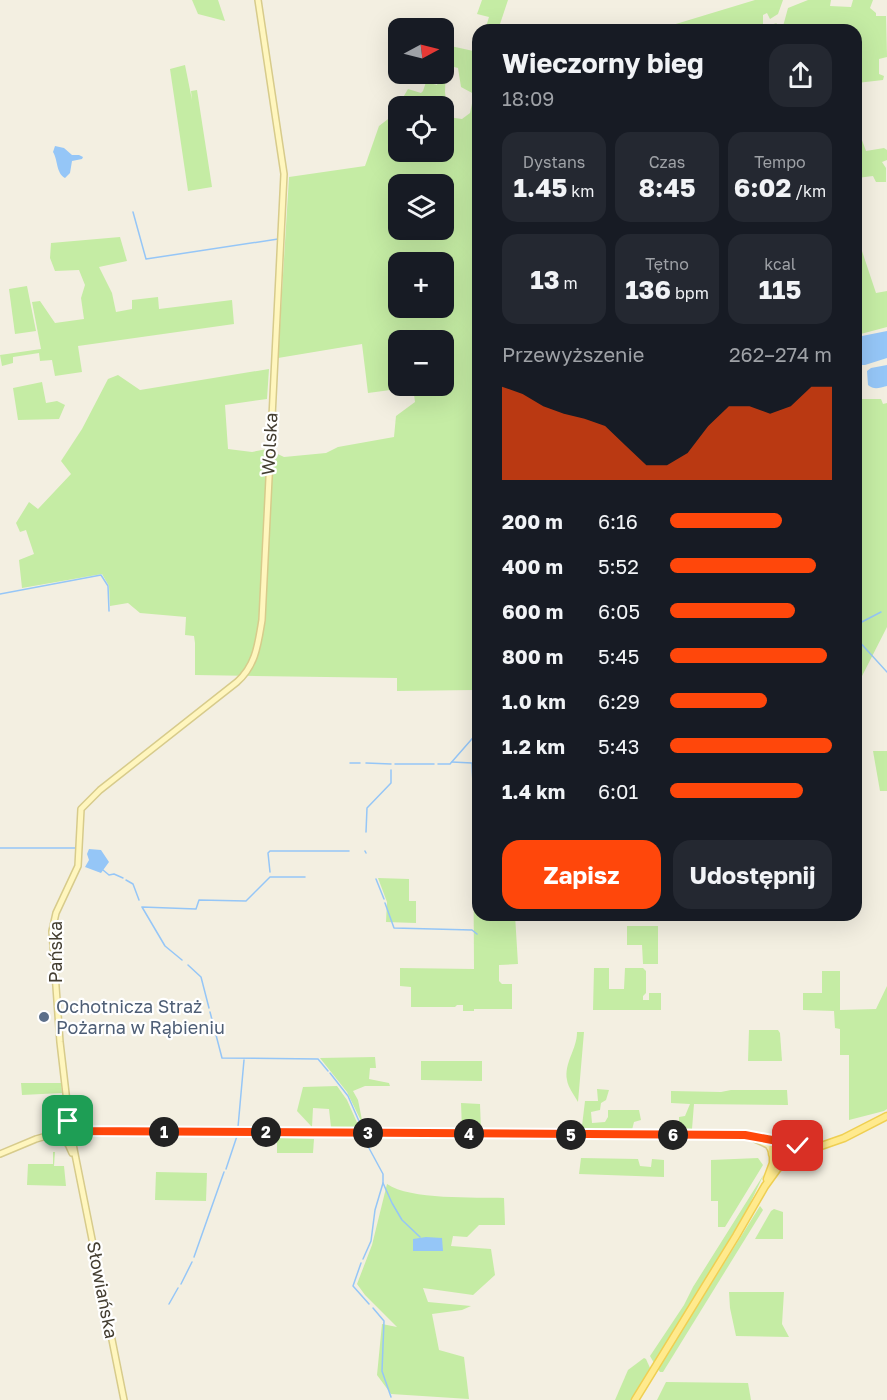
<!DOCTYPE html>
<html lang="pl">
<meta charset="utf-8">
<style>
:root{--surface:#171b24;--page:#242831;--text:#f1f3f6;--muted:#9ea1a6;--accent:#ff470b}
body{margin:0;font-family:"Golos Text",sans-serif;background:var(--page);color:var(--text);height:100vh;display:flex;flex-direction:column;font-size:22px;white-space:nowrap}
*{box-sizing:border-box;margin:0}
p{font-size:20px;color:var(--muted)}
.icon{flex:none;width:33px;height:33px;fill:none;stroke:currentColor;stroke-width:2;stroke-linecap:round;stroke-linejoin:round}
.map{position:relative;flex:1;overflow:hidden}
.drawer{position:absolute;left:472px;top:24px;width:390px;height:897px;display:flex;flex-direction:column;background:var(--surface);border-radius:18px;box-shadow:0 6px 24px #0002}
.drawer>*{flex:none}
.needle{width:39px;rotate:83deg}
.buttons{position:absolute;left:388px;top:18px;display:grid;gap:12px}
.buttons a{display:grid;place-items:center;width:66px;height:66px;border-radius:12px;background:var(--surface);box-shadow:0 6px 24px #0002;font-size:30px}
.pin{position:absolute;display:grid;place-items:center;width:51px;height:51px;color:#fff;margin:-26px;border-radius:12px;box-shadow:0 3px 9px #0006}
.km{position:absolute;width:30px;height:30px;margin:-15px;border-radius:50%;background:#222;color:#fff;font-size:16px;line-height:30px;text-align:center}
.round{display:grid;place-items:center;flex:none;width:63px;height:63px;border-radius:18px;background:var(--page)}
.overview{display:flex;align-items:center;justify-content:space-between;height:102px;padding:0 30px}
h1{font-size:27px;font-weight:700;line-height:45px}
.stats{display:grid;grid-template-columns:repeat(3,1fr);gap:9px;height:102px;padding:6px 30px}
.stats div{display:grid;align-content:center;border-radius:15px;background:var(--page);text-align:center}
.stats b{font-size:26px;font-weight:700}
.stats small{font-size:16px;font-weight:400}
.stats p{font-size:16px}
.chart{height:168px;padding:12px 30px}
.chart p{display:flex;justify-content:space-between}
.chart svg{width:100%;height:108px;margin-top:6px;fill:var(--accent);opacity:.7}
.primary-button{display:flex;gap:12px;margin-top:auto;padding:12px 30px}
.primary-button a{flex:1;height:69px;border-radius:18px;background:var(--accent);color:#fff;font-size:24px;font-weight:700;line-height:69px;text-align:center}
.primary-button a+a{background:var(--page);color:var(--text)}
ul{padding:0 30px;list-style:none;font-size:20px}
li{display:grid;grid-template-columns:96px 72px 1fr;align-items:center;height:45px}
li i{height:15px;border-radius:8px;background:var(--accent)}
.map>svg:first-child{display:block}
.green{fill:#c5eca4;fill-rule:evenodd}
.water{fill:#95c6f7}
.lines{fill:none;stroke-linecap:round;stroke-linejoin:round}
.stream{stroke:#95c6f7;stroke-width:1.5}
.secondary-casing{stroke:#d7cb8b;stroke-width:8}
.primary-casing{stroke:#efcf52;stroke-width:9}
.secondary{stroke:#fff6be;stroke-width:5}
.primary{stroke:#ffea8d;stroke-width:6}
.route-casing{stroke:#fff;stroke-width:12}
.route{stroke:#ff470b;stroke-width:8}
.service-dot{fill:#5c6f8a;stroke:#fff;stroke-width:2}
.labels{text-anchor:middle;stroke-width:4.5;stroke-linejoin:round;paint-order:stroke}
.street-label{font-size:18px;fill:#443e31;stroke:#fff}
.service-label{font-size:18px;fill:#4e5e75;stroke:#fff;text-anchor:start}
</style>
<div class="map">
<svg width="887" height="1400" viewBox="0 0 887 1400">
<rect width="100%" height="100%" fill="#f3efe1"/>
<g class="green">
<polygon points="192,0 218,0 225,21 198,14"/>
<polygon points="482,0 508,0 498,30 485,30 489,17 477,14"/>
<polygon points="755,0 783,0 778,14 770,19 767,13 763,15 763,27 777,23 772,30 656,30"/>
<polygon points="808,0 831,0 830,6 851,7 853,0 873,0 870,8 876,13 876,16 886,16 887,57 879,59 879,74 884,76 883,80 857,83 856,30 782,30 788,8"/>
<path d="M446,45L478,52V645L473,657L474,690L397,691V678L195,675V643L194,636L185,635L186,617L140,613L128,603L110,606L109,586L102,574L22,588L19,560L34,554L26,530L20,532L16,523L29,502L38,509L71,474L61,461L82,429L108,379L118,375L140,390L269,369L267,399L225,405L228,449L252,452L267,449L284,457L326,453L338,447L394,437L396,416L415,402L413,387L368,393L362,344L278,358L289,177L365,166L379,126L392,116L408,89L421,93L423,91L426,82L437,85L441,74H444ZM446,65L458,68L461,87L474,94L470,113L462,119L448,117L445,92ZM399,106H444V152H399ZM399,184H444V230H399ZM399,262H444V308H399ZM399,340H444V386H399Z"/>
<polygon points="185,65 192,100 191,91 197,90 212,187 188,191 170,69"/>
<polygon points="856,110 859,132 866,151 884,148 887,150 887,160 882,162 886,168 886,182 876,182 873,176 857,178"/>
<polygon points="120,237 127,261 99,267 112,293 116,312 132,309 132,300 158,297 159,309 232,300 234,324 78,346 82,372 55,376 52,360 40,361 39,353 13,357 13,363 2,366 0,355 41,349 32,302 40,301 55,323 84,319 81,298 85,285 79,270 55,271 50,258 51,243"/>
<polygon points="857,248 861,248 876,293 887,291 887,327 857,335"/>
<polygon points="27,286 36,331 15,334 9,289"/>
<polygon points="42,382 46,403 57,401 65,405 59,419 18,420 13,388"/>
<polygon points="857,382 859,399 881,399 883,404 887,403 887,627 860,680 856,675"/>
<polygon points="873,751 887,751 887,791 880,791"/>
<polygon points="473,800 478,800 478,915 515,915 518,964 499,965 499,981 502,984 512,984 512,1009 474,1009 474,1011 463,1011 463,1005 457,1005 455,1007 411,1007 411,987 400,986 400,968 474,969"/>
<polygon points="378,878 409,879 409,901 416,901 416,923 386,922 387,902"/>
<polygon points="627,926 658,926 658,964 643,964 642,945 627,945"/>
<polygon points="594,968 609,968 609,989 624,989 625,968 643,968 646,971 646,993 643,996 643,1000 649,1000 649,993 661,993 661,1010 593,1010"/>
<polygon points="822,971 840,971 840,1010 876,1009 887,986 887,1109 884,1111 849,1120 849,1055 840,1055 840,1029 835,1028 834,1011 803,1010 803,993 822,993"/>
<polygon points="749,1030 778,1030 780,1033 782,1061 748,1061"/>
<path d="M577,1032H584L578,1102C574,1095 568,1087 567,1080C564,1062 577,1050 577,1032Z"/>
<polygon points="375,1057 376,1068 370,1068 369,1079 389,1083 390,1086 365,1086 353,1091 358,1100 363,1125 347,1092 320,1058"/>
<polygon points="421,1061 482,1061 482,1081 421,1080"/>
<polygon points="21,1083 61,1083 62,1093 22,1095"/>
<polygon points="337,1086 347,1100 359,1127 331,1127 329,1109 313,1108 312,1127 297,1111 303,1087"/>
<polygon points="597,1089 609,1090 606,1100 601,1103 600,1110 591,1112 592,1123 605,1122 608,1117 608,1110 639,1110 641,1120 634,1122 632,1130 585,1130 582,1126 585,1101 598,1101"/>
<polygon points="731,1090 787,1090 788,1105 694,1104 692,1129 679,1128 679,1117 685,1116 690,1104 671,1103 671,1091 721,1092"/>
<polygon points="461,1103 480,1104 481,1130 462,1130"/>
<polygon points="277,1138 314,1139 313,1153 277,1153"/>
<polygon points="53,1152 55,1152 54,1166 64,1166 66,1186 27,1185 28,1164 53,1164"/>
<polygon points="581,1158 638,1159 640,1166 651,1167 652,1159 664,1160 664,1177 579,1174"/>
<polygon points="758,1158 763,1165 725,1227 718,1227 718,1201 711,1201 711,1160"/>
<polygon points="156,1172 207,1173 206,1201 155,1200"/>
<polygon points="764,1174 746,1212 654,1363 650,1356 684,1305 693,1287"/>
<path d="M387,1184C410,1200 475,1197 504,1198L505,1225H479L467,1237L453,1236L451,1246L491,1249L495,1275L473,1295L423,1288L428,1302L471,1306L462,1310L432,1314L439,1350L464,1357L469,1399L391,1394L377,1375L382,1324L397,1327L365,1295L357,1284L372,1245Z"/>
<polygon points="760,1206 763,1210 663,1372 660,1372 658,1369"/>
<polygon points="774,1209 783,1212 783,1239 755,1239 771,1211"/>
<polygon points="729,1292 784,1292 782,1324 789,1337 736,1336 730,1308"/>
<polygon points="644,1358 646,1359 650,1368 631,1400 615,1400 628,1370"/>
<polygon points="666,1382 748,1383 751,1400 657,1400"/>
</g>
<g class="water">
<path d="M55,146L64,148L72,155H79L83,157L82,159L72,161L70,173L65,178C56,173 58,160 53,152Z"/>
<polygon points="887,331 887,358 865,365 857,365 857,337"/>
<path d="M887,365V386C879,388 874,390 868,385L867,371L871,368Z"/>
<polygon points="89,849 101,850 109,862 101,873 85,867 89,860 87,854"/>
<polygon points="426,1237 442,1238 443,1251 413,1251 413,1239"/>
</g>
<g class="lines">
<g class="stream">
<polyline points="133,212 146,259 278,239"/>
<polyline points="0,594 101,575 108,586 109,611"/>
<polyline points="856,625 881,612"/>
<polyline points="856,638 887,672"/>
<polyline points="452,762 472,763 473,784"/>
<polyline points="350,763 360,763"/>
<polyline points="366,763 391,764"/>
<polyline points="395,764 434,764"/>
<polyline points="438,764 450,764 478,732"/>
<polyline points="366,832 367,808 391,783 391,770"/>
<polyline points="0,848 76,848"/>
<polyline points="365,851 366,853"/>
<polyline points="103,870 109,875 114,874 123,878"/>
<polyline points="270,872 268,853 270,851 349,851"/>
<polyline points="376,879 384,899"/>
<polyline points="126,880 133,884 139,900"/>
<polyline points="385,903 394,928 472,930 477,934"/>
<polyline points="182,960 165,946 142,907 196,909 199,900 246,901 270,877 305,877"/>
<polyline points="188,965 201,977 209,1008"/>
<polyline points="210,1012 222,1058 318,1059 328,1071"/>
<polyline points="330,1073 348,1096 362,1128"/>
<polyline points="238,1127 244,1060"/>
<polyline points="363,1137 383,1174 383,1183 392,1203 402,1220 420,1237"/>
<polyline points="226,1169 237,1136"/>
<polyline points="194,1257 224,1172"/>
<polyline points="363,1259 371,1241 375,1210 383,1183"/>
<polyline points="361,1263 353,1286 369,1304"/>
<polyline points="181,1284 192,1262"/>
<polyline points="169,1304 178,1288"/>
<polyline points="373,1308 384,1321 382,1371 391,1397"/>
</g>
<g class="secondary-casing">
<g id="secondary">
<path d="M70,1128L60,1042L52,931L56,913L78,866L81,809L100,790L237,682C256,665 258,644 262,620L284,174L258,0"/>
<polyline points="72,1130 102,1132 737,1135 778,1140"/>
<polyline points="60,1138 68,1144 72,1153"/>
<polyline points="72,1139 124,1400"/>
<polyline points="755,1139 768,1145 771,1150"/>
<polyline points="0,1154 36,1139 57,1133 64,1128 72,1130"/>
</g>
</g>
<g class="primary-casing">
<g id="primary">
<polyline points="797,1145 817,1146"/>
<path d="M785,1164C771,1161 767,1149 778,1140C786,1136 790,1140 797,1145V1156"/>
<polyline points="767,1179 773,1163 773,1158"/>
<polyline points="635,1400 736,1236 765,1186 778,1168 794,1161 801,1153 844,1138 887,1116"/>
</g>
</g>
<use href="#secondary" class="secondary"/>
<use href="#primary" class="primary"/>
</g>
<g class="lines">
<g class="route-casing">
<polyline id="route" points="68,1121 70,1128 76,1131 745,1135 772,1140 787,1138 798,1146"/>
</g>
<use href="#route" class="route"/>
</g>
<circle class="service-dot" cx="44" cy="1017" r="6"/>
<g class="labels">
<g class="street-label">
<text transform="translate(270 444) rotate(-87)" y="6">Wolska</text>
<text transform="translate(56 952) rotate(-90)" y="6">Pańska</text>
<text transform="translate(102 1290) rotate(79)" y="6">Słowiańska</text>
</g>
<g class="service-label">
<text x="56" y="1013">Ochotnicza Straż<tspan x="56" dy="21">Pożarna w Rąbieniu</tspan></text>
</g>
</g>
</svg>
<div class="buttons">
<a><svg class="needle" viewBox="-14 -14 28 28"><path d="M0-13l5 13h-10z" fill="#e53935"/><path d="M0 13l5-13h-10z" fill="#9ea1a6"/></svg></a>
<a><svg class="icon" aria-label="locate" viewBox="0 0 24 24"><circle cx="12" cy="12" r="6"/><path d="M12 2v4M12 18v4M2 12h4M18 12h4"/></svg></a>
<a><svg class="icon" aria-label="layers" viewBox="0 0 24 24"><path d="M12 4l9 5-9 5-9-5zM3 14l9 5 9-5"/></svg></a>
<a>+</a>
<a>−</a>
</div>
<div class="pin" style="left:68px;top:1121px;background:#1e9e55"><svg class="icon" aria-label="arrive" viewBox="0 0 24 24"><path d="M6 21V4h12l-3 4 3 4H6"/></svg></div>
<div class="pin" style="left:798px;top:1146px;background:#d93025"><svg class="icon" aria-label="check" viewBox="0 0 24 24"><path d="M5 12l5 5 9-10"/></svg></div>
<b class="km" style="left:164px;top:1132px">1</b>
<b class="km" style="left:266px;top:1132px">2</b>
<b class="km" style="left:368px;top:1133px">3</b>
<b class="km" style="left:469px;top:1134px">4</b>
<b class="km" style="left:571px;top:1135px">5</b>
<b class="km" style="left:673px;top:1135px">6</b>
<section class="drawer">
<div class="overview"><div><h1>Wieczorny bieg</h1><p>18:09</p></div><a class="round"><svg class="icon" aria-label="share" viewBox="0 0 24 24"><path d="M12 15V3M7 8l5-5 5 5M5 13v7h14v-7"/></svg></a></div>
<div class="stats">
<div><p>Dystans</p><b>1.45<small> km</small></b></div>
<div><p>Czas</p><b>8:45</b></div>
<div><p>Tempo</p><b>6:02<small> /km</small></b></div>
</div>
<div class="stats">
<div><b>13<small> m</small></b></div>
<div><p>Tętno</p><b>136<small> bpm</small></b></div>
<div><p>kcal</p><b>115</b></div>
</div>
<div class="chart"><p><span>Przewyższenie</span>262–274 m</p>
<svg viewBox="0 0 160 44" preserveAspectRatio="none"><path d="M0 44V6L10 9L20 14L30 17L40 19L50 22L60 30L70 38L80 38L90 33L100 22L110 14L120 14L130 17L140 14L150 6L160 6V44z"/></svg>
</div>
<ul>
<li><b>200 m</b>6:16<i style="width:69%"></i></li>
<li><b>400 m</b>5:52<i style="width:90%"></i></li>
<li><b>600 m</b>6:05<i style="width:77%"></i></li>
<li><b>800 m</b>5:45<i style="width:97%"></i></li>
<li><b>1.0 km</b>6:29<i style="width:60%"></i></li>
<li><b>1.2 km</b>5:43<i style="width:100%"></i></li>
<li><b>1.4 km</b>6:01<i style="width:82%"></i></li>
</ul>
<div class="primary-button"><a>Zapisz</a><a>Udostępnij</a></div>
</section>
</div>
